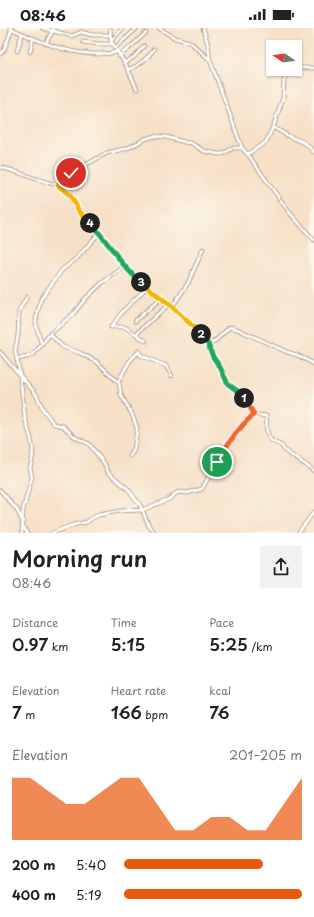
<!DOCTYPE html>
<meta charset="utf-8">
<style>
:root{--surface:#fff;--page:#f2f2f2;--text:#222;--muted:#767676;--accent:#ea580c}
body{margin:0;font-family:"Playpen Sans",sans-serif;background:var(--page);color:var(--text);height:100vh;display:flex;flex-direction:column;font-size:15px;white-space:nowrap}
*{box-sizing:border-box;margin:0}
p{font-size:13px;color:var(--muted)}
.icon{flex:none;width:22px;height:22px;fill:none;stroke:currentColor;stroke-width:2;stroke-linecap:round;stroke-linejoin:round}
.map{position:relative;height:505px;overflow:hidden}
.side{display:flex;flex-direction:column;background:var(--surface);flex:1}
.side>*{flex:none}
.needle{width:26px;rotate:283deg}
.buttons{position:absolute;left:266px;top:12px;display:grid;gap:8px}
.buttons a{display:grid;place-items:center;width:36px;height:36px;border-radius:0px;background:var(--surface);box-shadow:0 1px 3px #0004;font-size:20px}
.pin{position:absolute;display:grid;place-items:center;width:34px;height:34px;color:#fff;margin:-17px;border:2px solid #fff;border-radius:50%;box-shadow:0 1px 4px #0007}
.km{position:absolute;width:20px;height:20px;margin:-10px;border-radius:50%;background:#222;color:#fff;font-size:11px;line-height:20px;text-align:center}
.round{display:grid;place-items:center;flex:none;width:42px;height:42px;border-radius:0px;background:var(--page)}
.headline{display:flex;align-items:center;justify-content:space-between;height:68px;padding:0 12px}
h1{font-size:22px;font-weight:600;line-height:30px}
.metrics{display:grid;grid-template-columns:repeat(3,1fr);gap:6px;height:68px;padding:4px 12px}
.metrics div{display:grid;align-content:center}
.metrics b{font-size:17px;font-weight:600}
.metrics small{font-size:11px;font-weight:400}
.metrics p{font-size:11px}
.chart{height:112px;padding:8px 12px}
.chart p{display:flex;justify-content:space-between}
.chart svg{width:100%;height:72px;margin-top:4px;fill:var(--accent);opacity:.7}
ul{padding:0 12px;list-style:none;font-size:13px}
li{display:grid;grid-template-columns:64px 48px 1fr;align-items:center;height:30px}
li i{height:10px;border-radius:5px;background:var(--accent)}
.status{display:flex;justify-content:space-between;align-items:center;height:28px;padding:0 20px;background:var(--surface);direction:ltr}
.status svg{height:11px;fill:currentColor}
.map>svg:first-child{display:block}
.lines{fill:none;stroke-linecap:round;stroke-linejoin:round}
.minor-casing{stroke:#988572;stroke-width:4.5}
.minor{stroke:#fff;stroke-width:3}
.split-1-casing{stroke:#fff;stroke-width:8}
.split-2-casing{stroke:#fff;stroke-width:8}
.split-3-casing{stroke:#fff;stroke-width:8}
.split-4-casing{stroke:#fff;stroke-width:8}
.split-5-casing{stroke:#fff;stroke-width:8}
.split-1{stroke:#f0652b;stroke-width:5}
.split-2{stroke:#22a559;stroke-width:5}
.split-3{stroke:#f5b400;stroke-width:5}
.split-4{stroke:#22a559;stroke-width:5}
.split-5{stroke:#f5b400;stroke-width:5}
</style>
<div class="status"><b>08:46</b><svg viewBox="0 0 49 12"><path d="M0 12V9h3v3zM5 12V6h3v6zM10 12V3h3v9zM15 12V0h3v12zM26 1h20v11H26zM47 4h2v5h-2z"/></svg></div>
<div class="map">
<svg width="314" height="505" viewBox="0 0 314 505">
<rect width="100%" height="100%" fill="#fbf7ec"/>
<filter id="ink" filterUnits="userSpaceOnUse"><feTurbulence type="fractalNoise" baseFrequency=".025" numOctaves="2"/><feDisplacementMap in="SourceGraphic" scale="8" xChannelSelector="R" yChannelSelector="G"/><feConvolveMatrix kernelMatrix="1 2 1 2 8 2 1 2 1" color-interpolation-filters="sRGB"/></filter>
<filter id="wash" filterUnits="userSpaceOnUse"><feTurbulence type="fractalNoise" baseFrequency=".012" numOctaves="4" result="noise"/><feDisplacementMap in="SourceGraphic" scale="16" xChannelSelector="R" yChannelSelector="G"/><feGaussianBlur stdDeviation="0.9" result="paint"/><feColorMatrix in="noise" values="0 0 0 0 0 0 0 0 0 0 0 0 0 0 0 0 0 1.4 0 .05"/><feComposite in="paint" operator="in"/></filter>
<g filter="url(#wash)">
<rect width="100%" height="100%" fill="#f6e0c7"/>
</g>
<g filter="url(#ink)">
<g class="lines">
<g class="minor-casing">
<g id="minor">
<path d="M10,0C42,15 81,32 117,24"/>
<polyline points="42,0 72,8 81,4 92,7 110,7"/>
<polyline points="110,0 111,13 126,37 137,61"/>
<polyline points="159,0 175,10 190,14 210,32 242,120"/>
<polyline points="203,0 208,17 210,32"/>
<polyline points="111,13 123,0"/>
<polyline points="83,14 98,16 113,16"/>
<polyline points="46,15 54,0"/>
<polyline points="115,20 136,1"/>
<polyline points="17,23 22,6"/>
<polyline points="30,24 33,11"/>
<polyline points="0,26 4,22 12,0"/>
<polyline points="119,28 128,21 146,5"/>
<polyline points="124,35 134,29 144,18"/>
<path d="M128,42C138,38 148,30 154,21"/>
<polyline points="273,99 283,70 284,53 286,46 289,43 300,40 314,40"/>
<polyline points="248,126 266,114 273,99 288,108 305,115 314,124"/>
<path d="M0,139C20,144 38,153 58,157L71,145L107,125L128,120L145,111L155,108L166,109L184,114L191,115L204,123L218,126H223L233,120H242L249,128L289,184L314,212"/>
<path d="M58,157L70,167L79,183L99,205L118,228L124,239L134,249L169,276L204,309L208,316L213,329L220,339L228,356L242,366L253,386L266,388C268,394 265,401 268,407C271,415 276,414 282,418C283,420 284,422 285,423C295,430 305,436 314,443"/>
<polyline points="172,279 188,255 203,221"/>
<polyline points="135,293 161,270"/>
<polyline points="111,299 123,283 147,259"/>
<polyline points="111,299 125,299 146,313"/>
<polyline points="50,306 63,319 80,325 97,334 119,355 121,367 132,386 137,400 134,422 130,428"/>
<polyline points="136,306 169,276"/>
<polyline points="208,316 214,314 230,299 237,301 287,324 297,327 314,336"/>
<polyline points="42,317 36,298 36,292 41,271 62,242 77,230 99,205"/>
<polyline points="0,324 36,366 44,383 54,396 63,398 75,409 89,416 104,435 108,444 128,461 140,477 149,498 155,505"/>
<polyline points="17,331 27,329 34,326 50,306 73,286 86,270 102,255 124,239"/>
<polyline points="118,354 129,334 139,323 140,327 166,338 172,348"/>
<polyline points="0,462 17,482 22,492"/>
<polyline points="23,498 27,505"/>
<polyline points="22,505 23,482 32,449 30,440 32,432 33,421 31,411 25,390 19,341 15,323 18,307 19,283 27,269"/>
<path d="M52,505L73,497L87,494L92,490L99,487L119,483L142,482L169,471L178,464L187,465L202,461C217,434 231,407 253,386"/>
<polyline points="298,505 314,484"/>
</g>
</g>
<use href="#minor" class="minor"/>
</g>
</g>
<g class="lines" filter="url(#ink)">
<g class="split-1-casing">
<path id="split-1" d="M217,434C227,416 238,400 254,386L244,370"/>
</g>
<g class="split-2-casing">
<polyline id="split-2" points="201,306 208,316 213,329 220,339 228,356 242,366 244,370"/>
</g>
<g class="split-3-casing">
<polyline id="split-3" points="141,254 169,276 201,306"/>
</g>
<g class="split-4-casing">
<path id="split-4" d="M90,195C109,213 120,238 141,254"/>
</g>
<g class="split-5-casing">
<polyline id="split-5" points="71,145 58,157 70,167 79,183 90,195"/>
</g>
<use href="#split-1" class="split-1"/>
<use href="#split-2" class="split-2"/>
<use href="#split-3" class="split-3"/>
<use href="#split-4" class="split-4"/>
<use href="#split-5" class="split-5"/>
</g>
</svg>
<div class="buttons">
<a><svg class="needle" viewBox="-14 -14 28 28"><path d="M0-13l5 13h-10z" fill="#e53935"/><path d="M0 13l5-13h-10z" fill="#767676"/></svg></a>
</div>
<div class="pin" style="left:217px;top:434px;background:#1e9e55"><svg class="icon" aria-label="arrive" viewBox="0 0 24 24"><path d="M6 21V4h12l-3 4 3 4H6"/></svg></div>
<div class="pin" style="left:71px;top:145px;background:#d93025"><svg class="icon" aria-label="check" viewBox="0 0 24 24"><path d="M5 12l5 5 9-10"/></svg></div>
<b class="km" style="left:244px;top:370px">1</b>
<b class="km" style="left:201px;top:306px">2</b>
<b class="km" style="left:141px;top:254px">3</b>
<b class="km" style="left:90px;top:195px">4</b>
</div>
<section class="side">
<div class="headline"><div><h1>Morning run</h1><p>08:46</p></div><a class="round"><svg class="icon" aria-label="share" viewBox="0 0 24 24"><path d="M12 15V3M7 8l5-5 5 5M5 13v7h14v-7"/></svg></a></div>
<div class="metrics">
<div><p>Distance</p><b>0.97<small> km</small></b></div>
<div><p>Time</p><b>5:15</b></div>
<div><p>Pace</p><b>5:25<small> /km</small></b></div>
</div>
<div class="metrics">
<div><p>Elevation</p><b>7<small> m</small></b></div>
<div><p>Heart rate</p><b>166<small> bpm</small></b></div>
<div><p>kcal</p><b>76</b></div>
</div>
<div class="chart"><p><span>Elevation</span>201–205 m</p>
<svg viewBox="0 0 160 44" preserveAspectRatio="none"><path d="M0 44V6L10 6L20 14L30 22L40 22L50 14L60 6L70 6L80 22L90 38L100 38L110 30L120 30L130 38L140 38L150 22L160 6V44z"/></svg>
</div>
<ul>
<li><b>200 m</b>5:40<i style="width:78%"></i></li>
<li><b>400 m</b>5:19<i style="width:100%"></i></li>
</ul>
</section>
